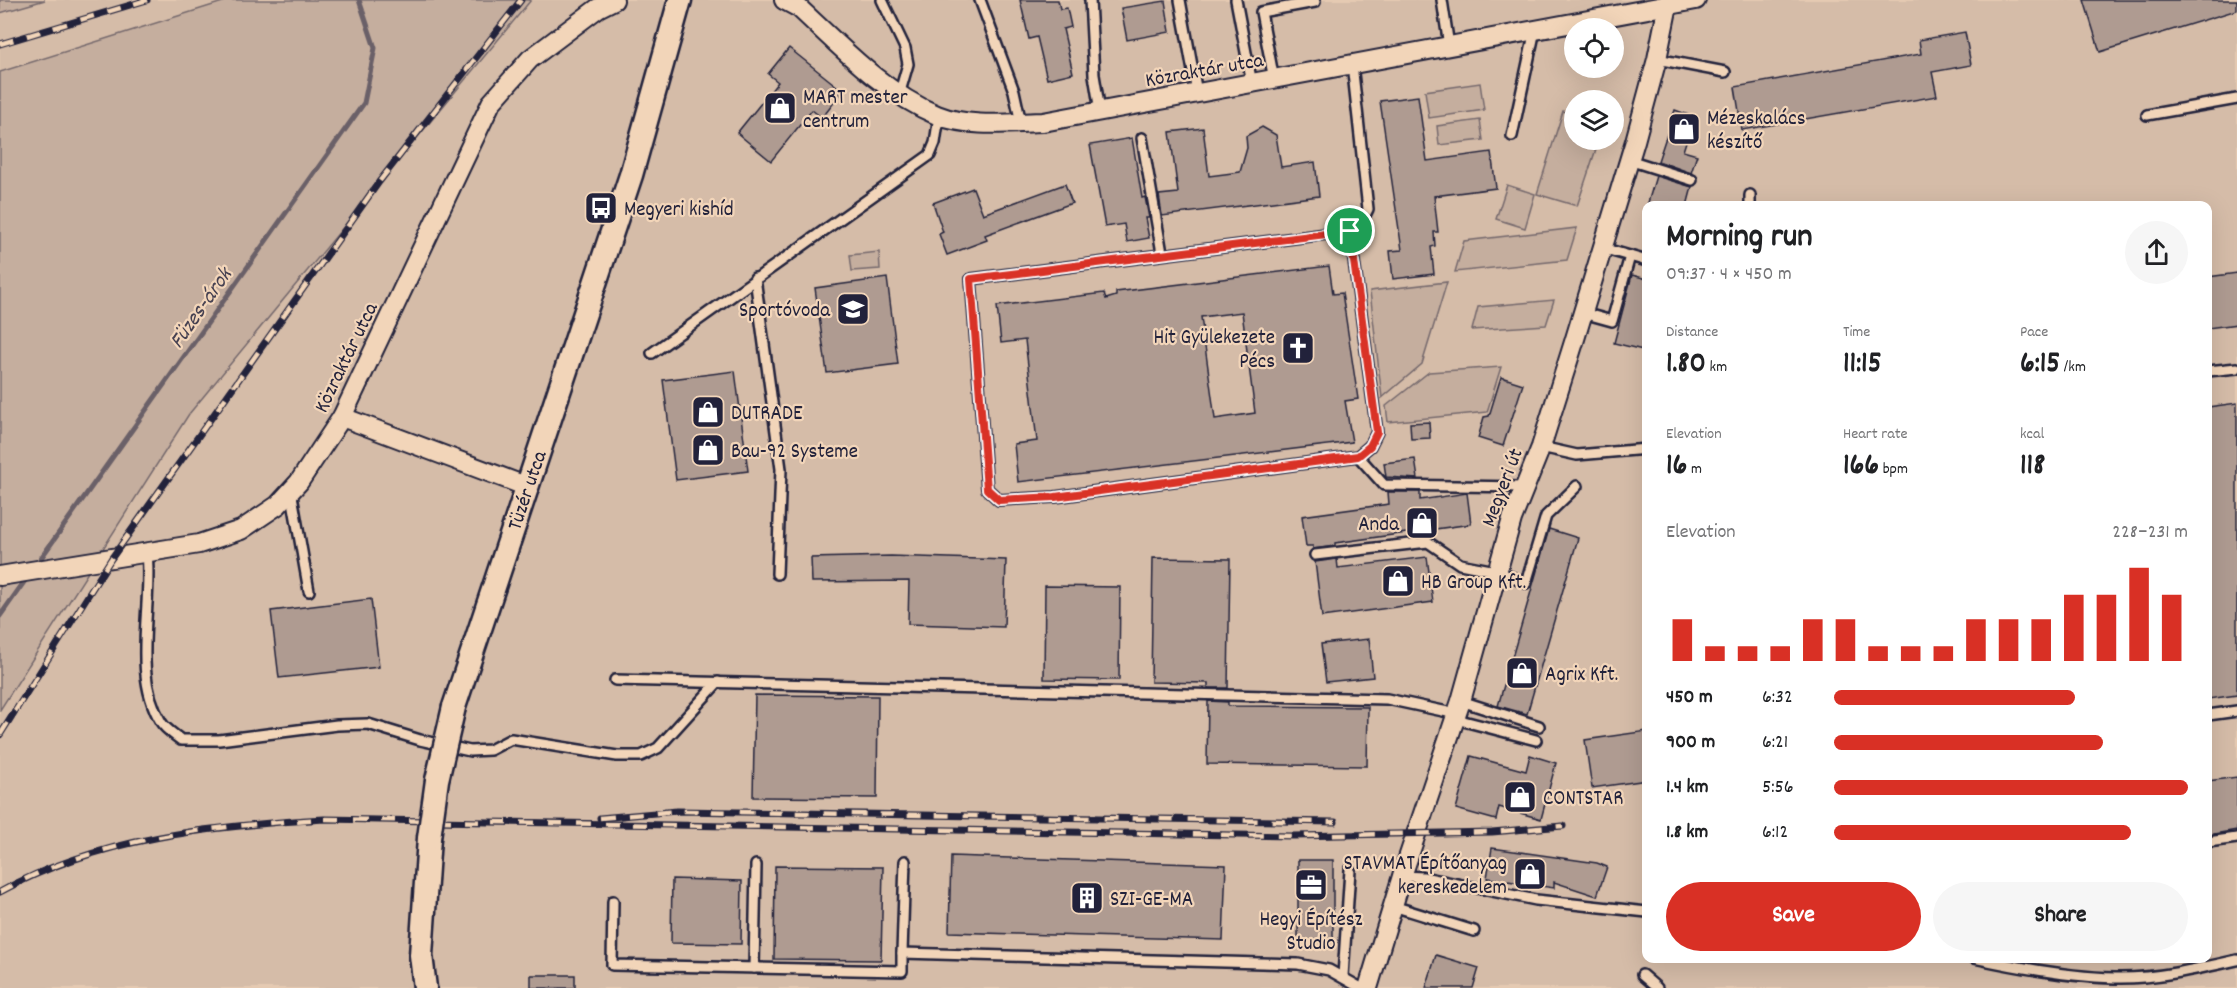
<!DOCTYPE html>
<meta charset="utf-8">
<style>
:root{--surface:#fff;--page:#f6f6f6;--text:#202124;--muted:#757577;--accent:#d93025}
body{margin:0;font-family:Dekko,sans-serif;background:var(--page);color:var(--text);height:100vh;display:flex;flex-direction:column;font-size:22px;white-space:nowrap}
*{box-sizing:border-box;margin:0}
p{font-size:20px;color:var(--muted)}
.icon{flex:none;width:33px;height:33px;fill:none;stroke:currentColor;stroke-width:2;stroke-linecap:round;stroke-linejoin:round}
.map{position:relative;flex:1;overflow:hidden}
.side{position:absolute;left:1642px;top:201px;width:570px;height:762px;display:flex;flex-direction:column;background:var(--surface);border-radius:12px;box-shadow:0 6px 24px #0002}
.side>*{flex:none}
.tools{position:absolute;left:1564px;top:18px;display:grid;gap:12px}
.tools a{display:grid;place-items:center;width:60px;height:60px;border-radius:50%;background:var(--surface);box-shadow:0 6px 24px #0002;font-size:30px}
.pin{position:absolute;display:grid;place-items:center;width:51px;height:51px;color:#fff;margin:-26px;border:3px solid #fff;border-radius:50%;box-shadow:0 2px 6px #0007}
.round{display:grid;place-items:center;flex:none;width:63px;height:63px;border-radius:32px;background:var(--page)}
.head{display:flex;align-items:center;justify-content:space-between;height:102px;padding:0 24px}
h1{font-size:33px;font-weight:700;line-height:45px}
.figures{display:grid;grid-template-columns:repeat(3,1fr);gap:9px;height:102px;padding:6px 24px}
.figures div{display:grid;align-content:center}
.figures b{font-size:30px;font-weight:700}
.figures small{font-size:16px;font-weight:400}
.figures p{font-size:16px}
.chart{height:168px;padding:12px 24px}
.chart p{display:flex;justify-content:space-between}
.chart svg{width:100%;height:108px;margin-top:6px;stroke:var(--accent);stroke-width:6}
.action{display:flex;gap:12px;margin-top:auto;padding:12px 24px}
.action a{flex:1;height:69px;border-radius:36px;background:var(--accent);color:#fff;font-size:24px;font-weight:700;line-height:69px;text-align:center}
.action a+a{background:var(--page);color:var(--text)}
ul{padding:0 24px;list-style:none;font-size:20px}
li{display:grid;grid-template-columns:96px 72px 1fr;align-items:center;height:45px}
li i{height:15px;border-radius:8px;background:var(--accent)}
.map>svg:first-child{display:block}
.built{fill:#d5bca8;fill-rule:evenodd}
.green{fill:#c5ae9e;stroke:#74686c;stroke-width:1.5}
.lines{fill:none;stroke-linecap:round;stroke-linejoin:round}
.stream{stroke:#6b6067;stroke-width:5}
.building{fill:#af9b91;stroke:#22223b;stroke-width:1.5;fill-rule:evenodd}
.service-casing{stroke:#22223b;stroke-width:14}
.minor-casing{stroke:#22223b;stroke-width:22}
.tertiary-casing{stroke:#22223b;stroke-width:27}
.service{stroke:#f2d5b9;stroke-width:9}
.minor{stroke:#f2d5b9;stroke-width:18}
.tertiary{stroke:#f2d5b9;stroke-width:22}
.rail-casing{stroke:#22223b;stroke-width:7}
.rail{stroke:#f2d5b9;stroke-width:4.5;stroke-dasharray:14;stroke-linecap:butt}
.tertiary-bridge-casing{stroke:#22223b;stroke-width:27;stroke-linecap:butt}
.tertiary-bridge{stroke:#f2d5b9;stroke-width:22}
.route-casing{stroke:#fff;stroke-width:12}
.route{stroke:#d93025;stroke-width:8}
.labels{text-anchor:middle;stroke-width:4.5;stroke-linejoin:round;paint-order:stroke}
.street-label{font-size:21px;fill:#22223b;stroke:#f2d5b9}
.poi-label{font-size:21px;fill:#22223b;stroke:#f2d5b9;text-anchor:start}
.water-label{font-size:22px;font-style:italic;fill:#464151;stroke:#f2d5b9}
</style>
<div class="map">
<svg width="2237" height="988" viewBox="0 0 2237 988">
<rect width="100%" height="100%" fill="#e5cab2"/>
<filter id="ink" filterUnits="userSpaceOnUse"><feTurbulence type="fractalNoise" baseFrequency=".0167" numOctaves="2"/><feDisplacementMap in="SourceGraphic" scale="12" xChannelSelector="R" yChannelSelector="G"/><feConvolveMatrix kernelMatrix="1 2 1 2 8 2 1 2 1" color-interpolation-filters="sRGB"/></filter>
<g filter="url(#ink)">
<g class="built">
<polygon points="45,0 229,0 0,72 0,13"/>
<path d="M531,0H2237V988H0V710L189,414ZM1575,28H1614V68H1575ZM1575,100H1614V140H1575ZM1647,206H2208V958H1647Z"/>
</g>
<g class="green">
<polygon points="0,0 45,0 0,13"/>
<polygon points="229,0 531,0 189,414 0,710 0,72"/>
<polygon points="1480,83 1484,110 1429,118 1425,91"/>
<polygon points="1563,111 1575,115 1575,140 1599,140 1577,206 1537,194"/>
<polygon points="1480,120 1483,140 1439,145 1437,126"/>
<polygon points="1507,185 1535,194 1525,228 1496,219"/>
<polygon points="1577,228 1567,260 1455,272 1464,241"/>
<polygon points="879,252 880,269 852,271 850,255"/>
<polygon points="1447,282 1422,364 1382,398 1370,291"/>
<polygon points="1554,300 1546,325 1472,330 1478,307"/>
<polygon points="1501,367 1487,412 1388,422 1386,406 1429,372"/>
</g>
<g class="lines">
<g class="stream">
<polyline points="36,565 364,103 375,48 359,0"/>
<polyline points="0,616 29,575"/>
</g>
</g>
<g class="building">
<polygon points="1020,0 1058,0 1060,9 1067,8 1071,27 1063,29 1073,73 1047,79 1037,37 1029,39"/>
<polygon points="2084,0 2237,0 2237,10 2100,52"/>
<polygon points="1165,1 1170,32 1127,40 1121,8"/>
<polygon points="1965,32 1971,65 1932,72 1937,96 1742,130 1735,87 1921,54 1919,40"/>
<polygon points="789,48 843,91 822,118 812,110 771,161 737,133 778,82 768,74"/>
<polygon points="1418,96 1427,161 1491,152 1496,188 1434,196 1438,232 1434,232 1435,246 1431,247 1434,274 1393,279 1390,251 1402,250 1380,101"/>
<polygon points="1675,110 1694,117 1683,151 1697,155 1691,173 1658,161"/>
<polygon points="1262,127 1276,135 1281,167 1315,162 1319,196 1162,216 1159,195 1178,193 1170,132 1203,128 1209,176 1240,172 1247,148 1246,136"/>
<polygon points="1132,138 1142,198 1145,197 1149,218 1145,218 1149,238 1127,242 1124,224 1105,227 1090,145"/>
<polygon points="1656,176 1692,187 1687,206 1647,206"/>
<polygon points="1065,184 1072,203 985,235 987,240 947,255 939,234 943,232 933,203 973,188 983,214"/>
<path d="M1329,266L1333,294L1342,293L1358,399L1345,401L1352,442L1018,482L1014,444L1037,441L1025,340L1001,343L997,306L1104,293L1106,299L1116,296V292ZM1242,312L1255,413L1215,419L1201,317Z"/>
<polygon points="2237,273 2237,324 2208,328 2208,277"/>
<polygon points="1632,275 1647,279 1647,351 1614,343"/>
<polygon points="887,278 898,364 827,373 815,288"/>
<polygon points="735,371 748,471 676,480 663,380"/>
<polygon points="1501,377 1523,384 1503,446 1478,438 1484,417 1489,416"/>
<polygon points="2237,403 2237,695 2208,699 2208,407"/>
<polygon points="1429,422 1430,438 1411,439 1410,423"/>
<polygon points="1415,459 1418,479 1386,477 1384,463"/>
<polygon points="1388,492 1420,492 1420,500 1467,493 1471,524 1335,543 1335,546 1313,549 1313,546 1306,546 1302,516 1389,504"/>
<polygon points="1549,529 1578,538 1527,714 1498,706"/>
<polygon points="891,556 1006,560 1004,627 908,624 909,581 812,582 811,558"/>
<polygon points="1427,557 1433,602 1322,617 1315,562 1337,559 1338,568"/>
<polygon points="1153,558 1230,559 1228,688 1208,688 1208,683 1151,682"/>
<polygon points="1045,586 1120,587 1119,680 1044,679"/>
<polygon points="371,599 379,667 279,678 271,611"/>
<polygon points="1369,639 1373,677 1326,682 1321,644"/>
<polygon points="755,695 878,696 877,798 753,797"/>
<polygon points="1208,701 1228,702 1228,706 1368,707 1367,766 1207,764"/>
<polygon points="1647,731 1647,780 1592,788 1585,740"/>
<polygon points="1530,755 1556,763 1541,819 1499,807 1496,820 1456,809 1471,756 1526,771"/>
<polygon points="2237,777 2237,830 2208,835 2208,781"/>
<polygon points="1492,848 1597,863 1607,867 1597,896 1554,882 1554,888 1487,878"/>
<polygon points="951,856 1226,865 1223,940 949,932"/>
<rect x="1298" y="860" width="35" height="82"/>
<polygon points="775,866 883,867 881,960 774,959"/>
<polygon points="672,879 742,881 741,944 671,943"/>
<polygon points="1436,955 1479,968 1473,988 1426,988"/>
<rect x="531" y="975" width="44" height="13"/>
</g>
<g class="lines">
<g class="service-casing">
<g id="service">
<polyline points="882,0 905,48 908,64 899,95"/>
<polyline points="980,0 1014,91 1021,123"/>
<polyline points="1090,0 1094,75 1100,111"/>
<polyline points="1180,0 1197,93"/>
<polyline points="1236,0 1252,84"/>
<polyline points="1442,0 1449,46"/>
<polyline points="1657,59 1725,72"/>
<polyline points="1274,80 1261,12 1315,2"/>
<polyline points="2147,115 2237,99"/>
<polyline points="1512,136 1535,30"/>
<polyline points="1142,138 1162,253"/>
<polyline points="1629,160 1692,180"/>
<polyline points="1750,206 1750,195"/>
<polyline points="1350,231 1377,432 1370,446 1358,456 1055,497 999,500 987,489 971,279 1350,231 1360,225 1368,209 1352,64"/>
<polyline points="1602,248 1647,261"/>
<polyline points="755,278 781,469 777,574"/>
<polyline points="1583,313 1612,321 1630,256"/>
<polyline points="652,353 930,155 935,143 939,116"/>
<polyline points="2208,371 2237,368"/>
<polyline points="1541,447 1577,455 1647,449"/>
<polyline points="1358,456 1384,485 1525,487"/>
<polyline points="291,490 309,591"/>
<path d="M147,553C153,607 131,673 161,722C165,729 175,735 181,740H219L337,725L368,724L420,740L470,751L490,750L511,739L617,756H641L658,748L718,682"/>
<polyline points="1315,555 1428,542 1460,564 1496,571 1526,583 1546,516 1577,486"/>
<polyline points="615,680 1387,699 1457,714"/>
<polyline points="1461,701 1539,726"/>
<polyline points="2208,715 2237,711"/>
<polyline points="1456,719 1536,740"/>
<polyline points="2208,842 2237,838"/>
<polyline points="905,861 902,953 1298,964 1329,970 1361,988"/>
<polyline points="1402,876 1423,877 1536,900 1647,912"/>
<polyline points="613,901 612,965 902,971 902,953"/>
<polyline points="1393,906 1474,931"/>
<path d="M1974,958C2020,968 2068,977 2115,978C2155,979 2198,969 2237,960"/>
<polyline points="754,968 756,865"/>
<polyline points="1642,975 1657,988"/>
<polyline points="1343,976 1350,870"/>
</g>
</g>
<g class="minor-casing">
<g id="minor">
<path d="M784,0L799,8C841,47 884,93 937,115C969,128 1009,123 1043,122L1696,0"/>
<polyline points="342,417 528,487"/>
<polyline points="0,576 199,544 241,530 278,505 299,482 342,417 491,103 530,59 598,8 614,0"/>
<polyline points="1368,988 1402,876 1461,701 1512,519 1541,447 1574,342 1635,141 1657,59 1669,0"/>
</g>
</g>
<g class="tertiary-casing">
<g id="tertiary">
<polyline points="454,707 631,175 680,0"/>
<polyline points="425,988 421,955 429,838"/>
</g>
</g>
<use href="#service" class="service"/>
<use href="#minor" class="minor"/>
<use href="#tertiary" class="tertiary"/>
<g class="rail-casing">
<g id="rail">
<polyline points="0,44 147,0"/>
<polyline points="0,735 111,559 379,182 521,0"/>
<polyline points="600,818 677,811 1335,822"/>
<path d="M0,892C99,837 213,826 324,819L1294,836L1492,832L1563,826"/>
</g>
</g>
<use href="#rail" class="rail"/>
<g class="tertiary-bridge-casing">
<polyline id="tertiary-bridge" points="429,838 437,780 454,707"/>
</g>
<use href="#tertiary-bridge" class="tertiary-bridge"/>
</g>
</g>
<g class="lines" filter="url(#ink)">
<g class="route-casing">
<polygon id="route" points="1350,231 1377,432 1370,446 1358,456 1055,497 999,500 987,489 971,279"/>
</g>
<use href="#route" class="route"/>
</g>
<defs>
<g id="shop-square" transform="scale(1.725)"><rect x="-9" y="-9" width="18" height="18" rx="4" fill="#22223b" stroke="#f2d5b9"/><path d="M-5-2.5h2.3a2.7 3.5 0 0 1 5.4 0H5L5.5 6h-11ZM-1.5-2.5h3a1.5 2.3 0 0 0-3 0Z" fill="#fff"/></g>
<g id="bus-square" transform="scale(1.725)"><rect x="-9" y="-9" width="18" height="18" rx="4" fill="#22223b" stroke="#f2d5b9"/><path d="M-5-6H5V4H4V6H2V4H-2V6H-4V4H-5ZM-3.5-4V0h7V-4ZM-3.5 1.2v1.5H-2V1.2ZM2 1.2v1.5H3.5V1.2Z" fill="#fff"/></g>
<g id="school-square" transform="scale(1.725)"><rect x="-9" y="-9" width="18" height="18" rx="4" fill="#22223b" stroke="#f2d5b9"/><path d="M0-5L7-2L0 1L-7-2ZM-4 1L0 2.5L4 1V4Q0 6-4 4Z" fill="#fff"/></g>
<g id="church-square" transform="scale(1.725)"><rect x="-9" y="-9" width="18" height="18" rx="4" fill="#22223b" stroke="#f2d5b9"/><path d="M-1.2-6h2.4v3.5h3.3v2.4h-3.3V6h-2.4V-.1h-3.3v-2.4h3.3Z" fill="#fff"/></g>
<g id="office-square" transform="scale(1.725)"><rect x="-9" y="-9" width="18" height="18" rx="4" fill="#22223b" stroke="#f2d5b9"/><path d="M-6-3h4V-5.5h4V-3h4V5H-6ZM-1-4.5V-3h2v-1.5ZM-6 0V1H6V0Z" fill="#fff"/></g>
<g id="building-square" transform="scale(1.725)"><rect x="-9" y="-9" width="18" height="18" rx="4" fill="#22223b" stroke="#f2d5b9"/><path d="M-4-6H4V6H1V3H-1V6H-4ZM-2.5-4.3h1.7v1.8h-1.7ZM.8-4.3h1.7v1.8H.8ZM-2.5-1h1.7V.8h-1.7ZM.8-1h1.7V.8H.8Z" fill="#fff"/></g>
</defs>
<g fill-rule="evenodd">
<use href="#shop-square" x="780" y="108"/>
<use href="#shop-square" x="1684" y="129"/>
<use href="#bus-square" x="601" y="208"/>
<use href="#school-square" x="853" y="309"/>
<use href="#church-square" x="1298" y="348"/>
<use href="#shop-square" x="708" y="412"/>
<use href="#shop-square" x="708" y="450"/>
<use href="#shop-square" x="1422" y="523"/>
<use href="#shop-square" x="1398" y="581"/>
<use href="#shop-square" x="1522" y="673"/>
<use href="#shop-square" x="1520" y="797"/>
<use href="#shop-square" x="1530" y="874"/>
<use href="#office-square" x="1311" y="885"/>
<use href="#building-square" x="1087" y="898"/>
</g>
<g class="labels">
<g class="street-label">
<text transform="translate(1204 69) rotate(-10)" y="7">Közraktár utca</text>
<text transform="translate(345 357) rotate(-64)" y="7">Közraktár utca</text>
<text transform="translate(1501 487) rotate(-69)" y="7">Megyeri út</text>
<text transform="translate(526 490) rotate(-71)" y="7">Tüzér utca</text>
</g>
<g class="poi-label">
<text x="803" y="103">MART mester<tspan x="803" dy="24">centrum</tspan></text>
<text x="1707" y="124">Mézeskalács<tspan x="1707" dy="24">készítő</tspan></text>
<text x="624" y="215">Megyeri kishíd</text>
<text x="830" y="316" text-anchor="end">Sportóvoda</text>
<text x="1275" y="343" text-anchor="end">Hit Gyülekezete<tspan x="1275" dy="24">Pécs</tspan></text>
<text x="731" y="419">DUTRADE</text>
<text x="731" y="457">Bau-92 Systeme</text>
<text x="1399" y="530" text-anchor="end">Anda</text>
<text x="1421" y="588">HB Group Kft.</text>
<text x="1545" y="680">Agrix Kft.</text>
<text x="1543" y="804">CONTSTAR</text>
<text x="1507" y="869" text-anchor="end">STAVMAT Építőanyag<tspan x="1507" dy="24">kereskedelem</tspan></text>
<text x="1110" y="905">SZI-GE-MA</text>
<text x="1311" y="925" text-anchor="middle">Hegyi Építész<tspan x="1311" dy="24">Studio</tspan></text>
</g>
<g class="water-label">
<text transform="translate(199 307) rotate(-55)" y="8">Füzes-árok</text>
</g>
</g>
</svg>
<div class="tools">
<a><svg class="icon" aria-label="locate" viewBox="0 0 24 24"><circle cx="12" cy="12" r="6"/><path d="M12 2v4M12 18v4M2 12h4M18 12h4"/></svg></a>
<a><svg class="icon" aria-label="layers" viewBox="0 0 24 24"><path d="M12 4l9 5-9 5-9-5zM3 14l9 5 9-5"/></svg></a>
</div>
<div class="pin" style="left:1350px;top:231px;background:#1e9e55"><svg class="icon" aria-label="arrive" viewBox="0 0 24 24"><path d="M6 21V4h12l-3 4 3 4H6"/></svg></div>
<section class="side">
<div class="head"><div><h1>Morning run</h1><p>09:37 · 4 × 450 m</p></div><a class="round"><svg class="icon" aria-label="share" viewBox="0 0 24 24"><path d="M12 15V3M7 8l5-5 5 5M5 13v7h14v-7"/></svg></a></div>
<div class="figures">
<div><p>Distance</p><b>1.80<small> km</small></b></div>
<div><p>Time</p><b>11:15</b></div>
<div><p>Pace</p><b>6:15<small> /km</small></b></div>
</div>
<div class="figures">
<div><p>Elevation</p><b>16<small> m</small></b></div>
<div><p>Heart rate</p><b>166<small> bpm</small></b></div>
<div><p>kcal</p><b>118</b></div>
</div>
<div class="chart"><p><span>Elevation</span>228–231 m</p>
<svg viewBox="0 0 160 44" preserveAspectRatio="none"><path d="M5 44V27M15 44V38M25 44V38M35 44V38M45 44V27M55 44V27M65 44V38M75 44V38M85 44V38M95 44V27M105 44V27M115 44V27M125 44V17M135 44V17M145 44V6M155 44V17"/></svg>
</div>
<ul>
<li><b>450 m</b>6:32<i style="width:68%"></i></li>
<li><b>900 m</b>6:21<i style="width:76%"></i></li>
<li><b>1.4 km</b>5:56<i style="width:100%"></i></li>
<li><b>1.8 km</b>6:12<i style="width:84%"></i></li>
</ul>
<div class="action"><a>Save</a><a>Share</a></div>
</section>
</div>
